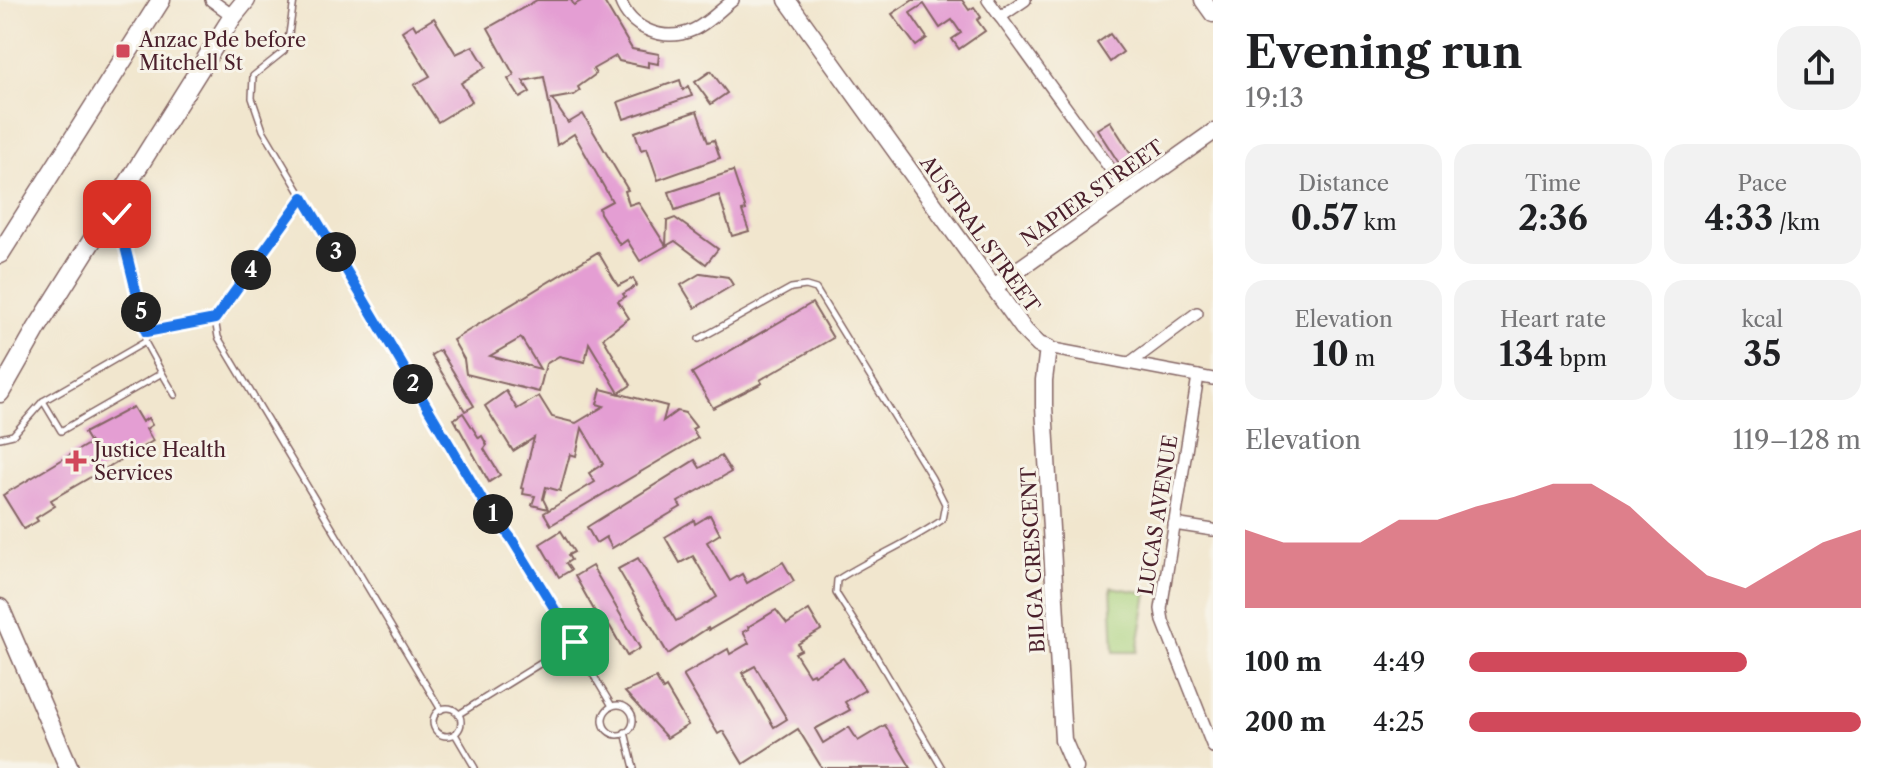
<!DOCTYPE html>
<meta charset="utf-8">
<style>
:root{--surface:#fff;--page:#f2f2f2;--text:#202124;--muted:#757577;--accent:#d1495b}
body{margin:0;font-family:"Libre Caslon Text",serif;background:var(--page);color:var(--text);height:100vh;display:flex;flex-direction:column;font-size:30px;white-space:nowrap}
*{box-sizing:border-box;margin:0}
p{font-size:26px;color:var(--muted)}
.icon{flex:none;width:44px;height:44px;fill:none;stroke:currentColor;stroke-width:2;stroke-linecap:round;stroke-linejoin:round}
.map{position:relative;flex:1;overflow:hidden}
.sheet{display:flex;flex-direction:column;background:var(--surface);width:680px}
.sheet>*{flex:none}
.pin{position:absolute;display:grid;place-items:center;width:68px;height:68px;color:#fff;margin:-34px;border-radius:16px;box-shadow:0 4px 12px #0006}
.km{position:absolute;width:40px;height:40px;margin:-20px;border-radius:50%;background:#222;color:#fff;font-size:22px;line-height:40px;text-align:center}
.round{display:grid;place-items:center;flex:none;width:84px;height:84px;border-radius:24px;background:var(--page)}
.headline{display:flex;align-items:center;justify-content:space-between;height:136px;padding:0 32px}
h1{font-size:44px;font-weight:700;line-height:60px}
.metrics{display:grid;grid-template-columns:repeat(3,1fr);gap:12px;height:136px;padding:8px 32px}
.metrics div{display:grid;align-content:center;border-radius:20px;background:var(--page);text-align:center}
.metrics b{font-size:34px;font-weight:700}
.metrics small{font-size:22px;font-weight:400}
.metrics p{font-size:22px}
.chart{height:224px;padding:16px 32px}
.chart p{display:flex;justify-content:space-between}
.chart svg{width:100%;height:144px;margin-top:8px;fill:var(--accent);opacity:.7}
ul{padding:0 32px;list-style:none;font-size:26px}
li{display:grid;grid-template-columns:128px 96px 1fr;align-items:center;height:60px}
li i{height:20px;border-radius:10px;background:var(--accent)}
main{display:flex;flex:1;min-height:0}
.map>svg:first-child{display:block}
.green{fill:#a9d27d;stroke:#7a7854;stroke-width:2}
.building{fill:#e49ed3;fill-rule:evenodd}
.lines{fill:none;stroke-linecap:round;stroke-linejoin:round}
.lane-casing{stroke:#846564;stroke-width:8}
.street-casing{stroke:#846564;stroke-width:14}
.secondary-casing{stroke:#846564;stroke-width:19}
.primary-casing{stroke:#846564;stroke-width:21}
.lane{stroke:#fff;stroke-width:5}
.street{stroke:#fff;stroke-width:11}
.secondary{stroke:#fff;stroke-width:16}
.primary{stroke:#fff;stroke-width:18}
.route-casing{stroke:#fff;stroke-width:16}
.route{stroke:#1a73e8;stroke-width:10}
.poi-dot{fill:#d1495b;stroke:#f7f3e8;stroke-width:3}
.labels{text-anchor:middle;stroke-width:6;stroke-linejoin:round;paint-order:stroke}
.poi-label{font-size:20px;fill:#4a1f2b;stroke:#f7f3e8;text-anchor:start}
.street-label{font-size:20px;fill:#4a1f2b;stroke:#f7f3e8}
</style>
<main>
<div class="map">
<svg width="1213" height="768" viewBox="0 0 1213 768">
<rect width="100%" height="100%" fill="#f7f3e8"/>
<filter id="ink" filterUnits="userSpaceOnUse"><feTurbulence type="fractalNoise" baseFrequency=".0125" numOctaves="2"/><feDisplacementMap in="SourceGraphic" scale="16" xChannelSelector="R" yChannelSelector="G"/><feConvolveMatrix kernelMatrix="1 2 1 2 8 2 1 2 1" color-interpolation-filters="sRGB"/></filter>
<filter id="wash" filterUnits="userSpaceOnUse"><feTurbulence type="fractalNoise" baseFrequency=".006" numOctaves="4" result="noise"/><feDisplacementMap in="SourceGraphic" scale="32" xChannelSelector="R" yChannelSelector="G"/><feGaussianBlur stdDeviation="1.8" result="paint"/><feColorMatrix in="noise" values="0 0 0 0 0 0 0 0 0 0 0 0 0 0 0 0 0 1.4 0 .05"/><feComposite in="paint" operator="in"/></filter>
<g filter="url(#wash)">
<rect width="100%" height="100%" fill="#f1e6ce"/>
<polygon class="green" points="1111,587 1147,593 1137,652 1114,652"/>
<g id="blocks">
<g class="building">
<polygon points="537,0 571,0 574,5 583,0 603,0 632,49 659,54 658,64 648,62 648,67 619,61 616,56 593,69 596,74 578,87 580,91 574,95 552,99 568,123 583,114 628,190 625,191 629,205 638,202 666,246 640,261 627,240 620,245 600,213 599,208 612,201 574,134 557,145 544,77 523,81 530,92 520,98 508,79 514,75 488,28"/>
<polygon points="913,0 962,0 969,10 974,7 981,17 977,20 985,31 959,49 952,39 961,33 952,20 940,28 924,4 910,13 927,38 916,46 892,14"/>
<polygon points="434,18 456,54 473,46 486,67 461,83 472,101 438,122 414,85 430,76 402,31 413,24 416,29"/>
<polygon points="1110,34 1123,52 1110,62 1097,43"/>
<polygon points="711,71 727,93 711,104 695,82"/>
<polygon points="680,80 683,90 688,86 692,96 624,119 618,102"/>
<polygon points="697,111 708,142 714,140 720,158 658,180 647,148 641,150 635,132"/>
<polygon points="1110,121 1135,160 1122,168 1097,129"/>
<polygon points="733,171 746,210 742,211 749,231 732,236 719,195 675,210 669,192"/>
<polygon points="675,218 718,249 706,264 675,241 666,246 667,221"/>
<path d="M598,252L618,286L633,278L637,285L623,294L625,297L618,301L629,318L603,338L631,385L619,393L589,343L585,362L559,356L546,364L539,392L466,374L464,359L453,340ZM521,338L540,369L490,356Z"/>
<polygon points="701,273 728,277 733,285 695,308 681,285"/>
<polygon points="812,303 833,338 760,380 762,383 713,408 692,373"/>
<polygon points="440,350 474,406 465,411 431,355"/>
<polygon points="601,389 667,406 663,421 677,411 685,413 696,427 692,429 698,438 551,525 544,513 595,482 589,473 603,464 582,428 576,456 570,454 560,491 546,487 543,499 548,509 532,505 535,496 523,494 524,489 521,488 534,438 513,451 485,406 506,391 517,409 539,396 552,417 576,423 604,406 597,404"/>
<polygon points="133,407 142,422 148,418 152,425 146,429 153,441 51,500 55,506 36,518 38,521 24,529 3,495 90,443 84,433"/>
<polygon points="463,413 479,438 482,436 487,445 484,449 500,475 489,482 454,419"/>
<polygon points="721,456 731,472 678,502 681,507 612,548 606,537 596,543 587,527 695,460 700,468"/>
<polygon points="710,515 720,534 707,542 730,581 742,574 747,583 783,562 794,581 709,630 708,628 668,654 618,569 638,558 676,621 699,608 717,597 693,556 680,563 665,537 694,520 695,524"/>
<polygon points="561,531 574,552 568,555 571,560 566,563 571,570 559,577 540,544"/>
<polygon points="592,566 640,648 627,656 608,623 603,626 575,576"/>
<path d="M776,610L787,624L809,610L821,630L798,644L801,650L795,653L809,675L813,673L814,675L843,658L865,690L845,702L850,710L815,729L823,743L849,727L858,741L885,725L911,768H822L798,729L743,764L723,731L718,734L683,675L728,649L730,654L749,643L743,632L749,629L748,627ZM755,666L787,719L774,727L742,673Z"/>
<polygon points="656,678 663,690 666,688 688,725 667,738 625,692"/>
</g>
</g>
</g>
<g filter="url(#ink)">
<use href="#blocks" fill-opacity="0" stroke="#846564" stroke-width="2"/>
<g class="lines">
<g class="lane-casing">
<g id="lane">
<polyline points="294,0 289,34 284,51 253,76 252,98 263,130 484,503 511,538 612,706"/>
<polyline points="215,319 218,337 441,710"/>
<polyline points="146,332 215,319 303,197"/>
<path d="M699,339L791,288L806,286L816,289L932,478L945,504L942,520C909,543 871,558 837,580L836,593L875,654L942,768"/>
<polyline points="162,373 175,395"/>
<polyline points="43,401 61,431 162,373 145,342"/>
<polyline points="0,438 13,435 43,401 145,342 146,332 117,212"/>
<circle cx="618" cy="720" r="15"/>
<circle cx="447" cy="722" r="14"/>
<polyline points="459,714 575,642"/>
<polyline points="625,732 634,768"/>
<polyline points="455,734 475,768"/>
</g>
</g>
<g class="street-casing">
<g id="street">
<polyline points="211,0 233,16"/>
<path d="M620,0C630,29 664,43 693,30C707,24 720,10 733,0"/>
<polyline points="988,0 1127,192"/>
<polyline points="1000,17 1025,0"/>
<polyline points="1048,348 1213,379"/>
<polyline points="1131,362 1197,313"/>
<polyline points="1198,376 1161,609 1163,621 1213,747"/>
<polyline points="1174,524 1213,530"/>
</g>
</g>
<g class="secondary-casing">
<g id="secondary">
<polyline points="787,0 1025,331 1039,345 1048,348 1044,380 1044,406 1063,740 1075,768"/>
<polyline points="1203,0 1213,14"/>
<polyline points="994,287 1213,132"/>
</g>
</g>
<g class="primary-casing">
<g id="primary">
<polyline points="0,254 161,0"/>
<polyline points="0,393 37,328 233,16 246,0"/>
<polyline points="0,608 69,768"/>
</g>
</g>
<use href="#lane" class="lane"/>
<use href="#street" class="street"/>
<use href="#secondary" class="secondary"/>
<use href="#primary" class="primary"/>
</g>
</g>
<g class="lines" filter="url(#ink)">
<g class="route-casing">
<polyline id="route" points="117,214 146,332 215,319 303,197 484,503 511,538 575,642"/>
</g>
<use href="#route" class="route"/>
</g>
<g class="poi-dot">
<rect x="115" y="43" width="16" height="16" rx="4"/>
<path d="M72 449h8v8h8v8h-8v8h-8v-8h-8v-8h8z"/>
</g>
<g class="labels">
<g class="poi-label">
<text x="139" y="47">Anzac Pde before<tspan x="139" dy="23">Mitchell St</tspan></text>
<text x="94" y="457">Justice Health<tspan x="94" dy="23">Services</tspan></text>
</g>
<g class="street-label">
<text transform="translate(1092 193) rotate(-35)" y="7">NAPIER STREET</text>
<text transform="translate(980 234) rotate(54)" y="7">AUSTRAL STREET</text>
<text transform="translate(1158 515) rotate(-81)" y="7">LUCAS AVENUE</text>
<text transform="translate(1033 560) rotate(-93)" y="7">BILGA CRESCENT</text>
</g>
</g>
</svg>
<div class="pin" style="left:575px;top:642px;background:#1e9e55"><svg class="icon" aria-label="arrive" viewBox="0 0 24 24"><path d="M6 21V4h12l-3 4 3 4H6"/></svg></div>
<div class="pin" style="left:117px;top:214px;background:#d93025"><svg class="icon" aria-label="check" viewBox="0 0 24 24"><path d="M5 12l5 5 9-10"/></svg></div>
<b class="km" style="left:493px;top:514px">1</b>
<b class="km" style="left:413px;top:384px">2</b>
<b class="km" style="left:336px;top:252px">3</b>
<b class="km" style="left:251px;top:270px">4</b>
<b class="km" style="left:141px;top:312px">5</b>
</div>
<section class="sheet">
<div class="headline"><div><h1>Evening run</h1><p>19:13</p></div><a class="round"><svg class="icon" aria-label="share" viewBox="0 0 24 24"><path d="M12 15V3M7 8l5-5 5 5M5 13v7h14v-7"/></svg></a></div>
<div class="metrics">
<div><p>Distance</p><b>0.57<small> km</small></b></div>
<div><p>Time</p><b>2:36</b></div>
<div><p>Pace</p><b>4:33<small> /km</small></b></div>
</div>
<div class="metrics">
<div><p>Elevation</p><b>10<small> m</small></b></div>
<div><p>Heart rate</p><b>134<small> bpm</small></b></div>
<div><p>kcal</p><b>35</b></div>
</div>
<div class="chart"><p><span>Elevation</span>119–128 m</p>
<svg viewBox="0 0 160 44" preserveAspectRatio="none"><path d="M0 44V20L10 24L20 24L30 24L40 17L50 17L60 13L70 10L80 6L90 6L100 13L110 24L120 34L130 38L140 31L150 24L160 20V44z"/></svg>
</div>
<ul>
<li><b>100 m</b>4:49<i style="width:71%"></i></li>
<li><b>200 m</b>4:25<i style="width:100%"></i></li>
</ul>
</section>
</main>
